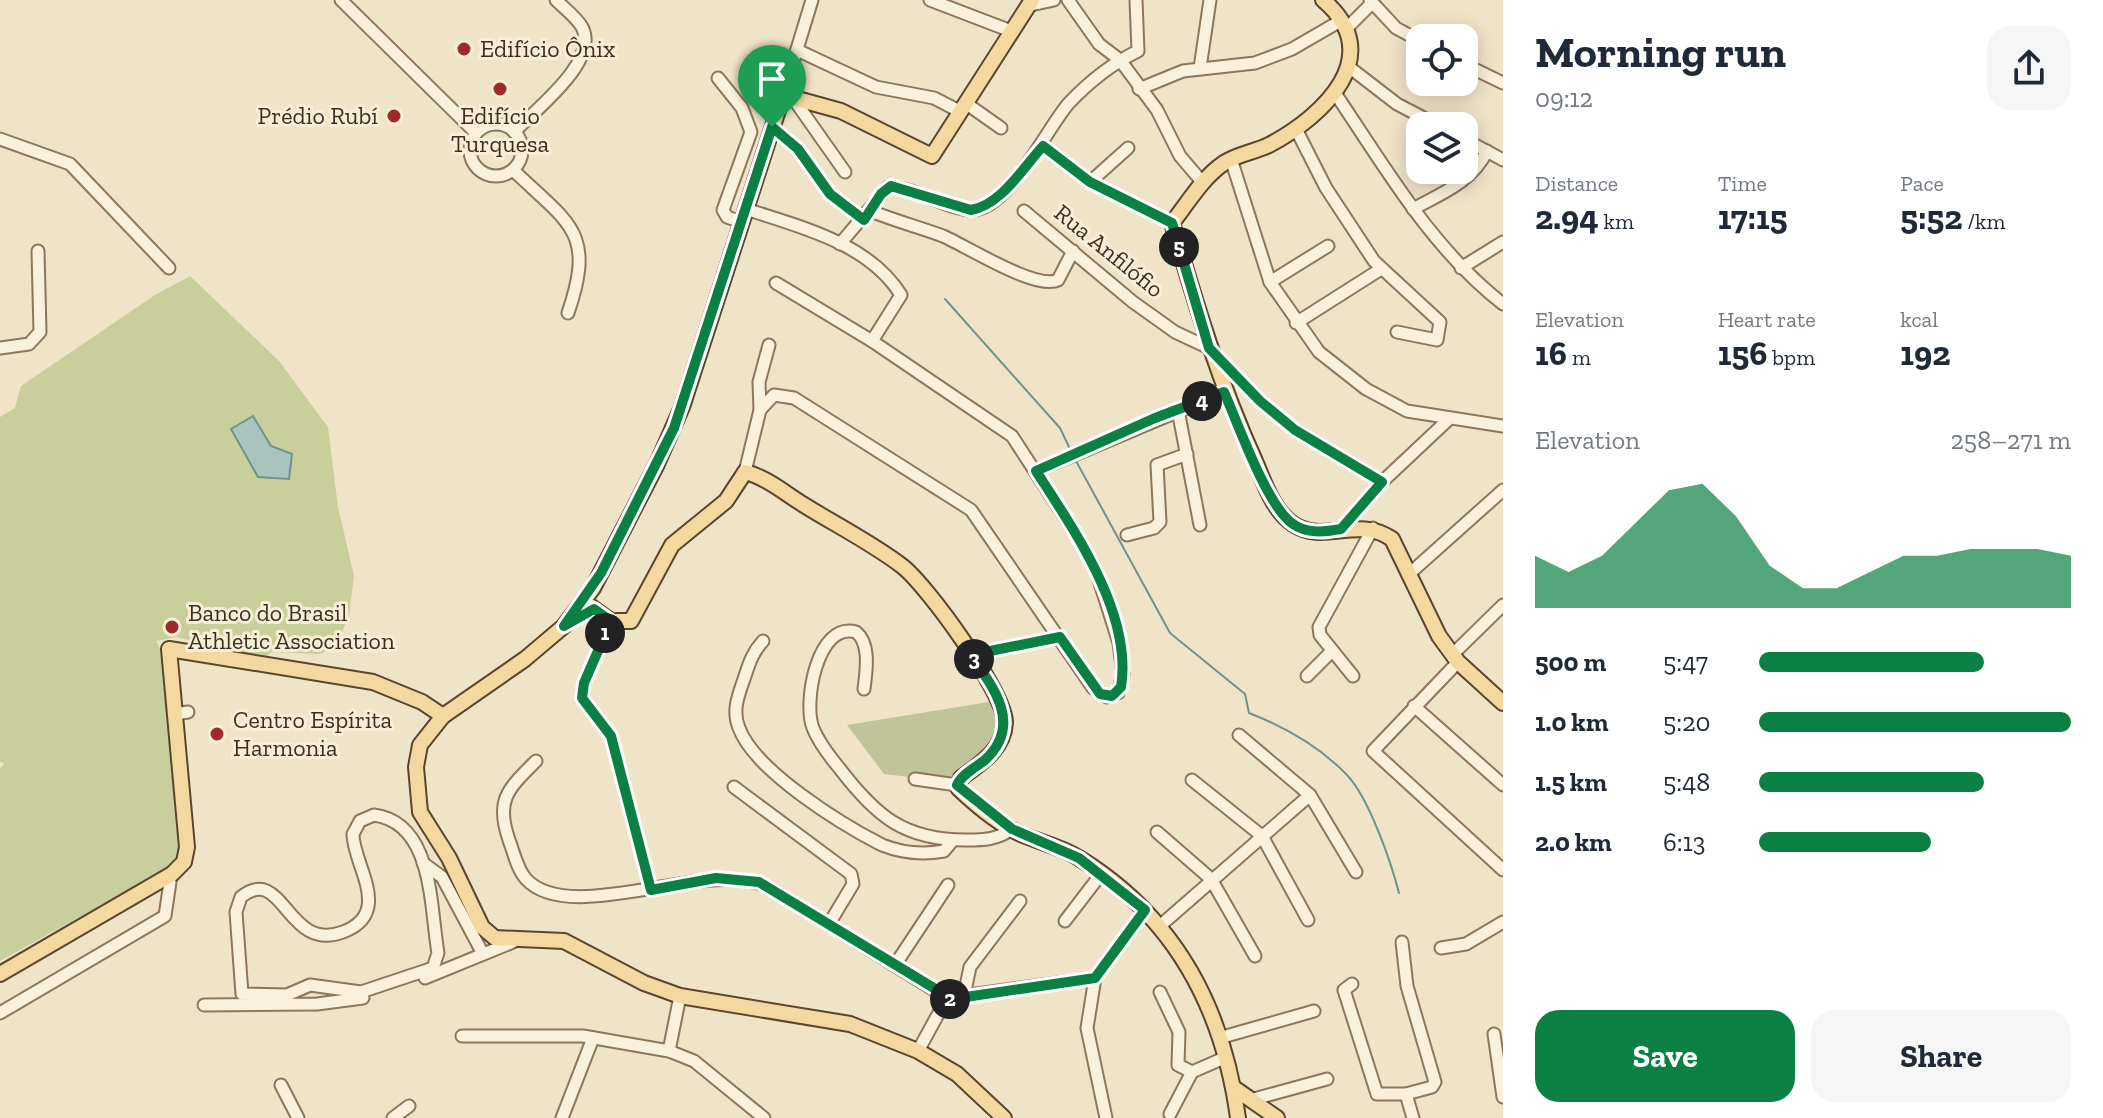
<!DOCTYPE html>
<meta charset="utf-8">
<style>
:root{--surface:#fff;--page:#f6f6f7;--text:#1f2937;--muted:#747a83;--accent:#0b8043}
body{margin:0;font-family:"Zilla Slab",serif;background:var(--page);color:var(--text);height:100vh;display:flex;flex-direction:column;font-size:30px;white-space:nowrap}
*{box-sizing:border-box;margin:0}
p{font-size:26px;color:var(--muted)}
.icon{flex:none;width:44px;height:44px;fill:none;stroke:currentColor;stroke-width:2;stroke-linecap:round;stroke-linejoin:round}
.map{position:relative;flex:1;overflow:hidden}
.panel{display:flex;flex-direction:column;background:var(--surface);width:600px}
.panel>*{flex:none}
.controls{position:absolute;left:1406px;top:24px;display:grid;gap:16px}
.controls a{display:grid;place-items:center;width:72px;height:72px;border-radius:16px;background:var(--surface);box-shadow:0 4px 20px #0003;font-size:40px}
.pin{position:absolute;display:grid;place-items:center;width:68px;height:68px;color:#fff;margin:-82px -34px;border-radius:50% 50% 50% 0;rotate:-45deg;box-shadow:0 0 8px #0007}
.pin .icon{rotate:45deg}
.km{position:absolute;width:40px;height:40px;margin:-20px;border-radius:50%;background:#222;color:#fff;font-size:22px;line-height:40px;text-align:center}
.round{display:grid;place-items:center;flex:none;width:84px;height:84px;border-radius:24px;background:var(--page)}
.head{display:flex;align-items:center;justify-content:space-between;height:136px;padding:0 32px}
h1{font-size:44px;font-weight:700;line-height:60px}
.stats{display:grid;grid-template-columns:repeat(3,1fr);gap:12px;height:136px;padding:8px 32px}
.stats div{display:grid;align-content:center}
.stats b{font-size:34px;font-weight:700}
.stats small{font-size:22px;font-weight:400}
.stats p{font-size:22px}
.chart{height:224px;padding:16px 32px}
.chart p{display:flex;justify-content:space-between}
.chart svg{width:100%;height:144px;margin-top:8px;fill:var(--accent);opacity:.7}
.primary-button{display:flex;gap:16px;margin-top:auto;padding:16px 32px}
.primary-button a{flex:1;height:92px;border-radius:24px;background:var(--accent);color:#fff;font-size:32px;font-weight:700;line-height:92px;text-align:center}
.primary-button a+a{background:var(--page);color:var(--text)}
ul{padding:0 32px;list-style:none;font-size:26px}
li{display:grid;grid-template-columns:128px 96px 1fr;align-items:center;height:60px}
li i{height:20px;border-radius:10px;background:var(--accent)}
main{display:flex;flex:1;min-height:0}
.map>svg:first-child{display:block}
.green{fill:#c9cf9b}
.cemetery{fill:#bfc49a}
.water{fill:#a9c4bc;stroke:#6f938a;stroke-width:2}
.lines{fill:none;stroke-linecap:round;stroke-linejoin:round}
.stream{stroke:#6f938a;stroke-width:2}
.minor-casing{stroke:#8d765c;stroke-width:15}
.major-casing{stroke:#5b4430;stroke-width:18}
.minor{stroke:#faf1dc;stroke-width:11}
.major{stroke:#f3d9a0;stroke-width:14}
.route-casing{stroke:#fff;stroke-width:16}
.route{stroke:#0b8043;stroke-width:10}
.poi-dot{fill:#9e2a2b;stroke:#f7eed8;stroke-width:3}
.labels{text-anchor:middle;stroke-width:6;stroke-linejoin:round;paint-order:stroke}
.poi-label{font-size:24px;fill:#3d2e20;stroke:#f7eed8;text-anchor:start}
.street-label{font-size:24px;fill:#3d2e20;stroke:#f7eed8}
</style>
<main>
<div class="map">
<svg width="1503" height="1118" viewBox="0 0 1503 1118">
<rect width="100%" height="100%" fill="#f0e4c8"/>
<polygon class="green" points="190,276 279,361 328,427 338,507 354,576 349,616 336,646 320,654 271,652 265,658 176,637 156,641 163,655 182,853 175,864 0,961 0,769 4,764 0,761 0,417 15,408 21,386 155,295"/>
<polygon class="cemetery" points="995,701 1001,725 997,740 951,782 884,774 847,725"/>
<polygon class="water" points="253,416 271,446 292,454 289,479 258,477 231,429"/>
<g class="lines">
<g class="stream">
<polyline points="945,299 1060,428 1070,449"/>
<path d="M1076,461L1170,633L1245,694L1249,713C1285,727 1320,747 1347,775C1369,798 1391,862 1399,893"/>
</g>
<g class="minor-casing">
<g id="minor">
<polyline points="341,0 476,133"/>
<polyline points="930,0 1011,31"/>
<polyline points="1068,0 1099,44 1120,60 1157,110 1180,156 1203,183"/>
<polyline points="1370,0 1396,28 1420,41"/>
<polyline points="1031,5 1054,0"/>
<polyline points="1347,28 1372,3"/>
<polyline points="797,50 876,87 934,98 961,112"/>
<polyline points="1464,64 1503,83"/>
<polyline points="1349,67 1397,104 1439,126"/>
<polyline points="1200,68 1210,0"/>
<polyline points="718,78 742,108 751,132 723,210 727,217 741,222"/>
<polyline points="1139,89 1183,71 1255,63 1292,49 1342,20"/>
<path d="M1335,93C1385,167 1431,248 1503,304"/>
<polyline points="783,95 812,0"/>
<polyline points="795,101 845,172"/>
<polyline points="967,104 1001,128"/>
<circle cx="496" cy="150" r="26"/>
<polyline points="772,127 798,149 830,194 864,220"/>
<polyline points="1296,129 1326,188 1374,261 1440,322 1437,340 1397,332"/>
<path d="M514,132C535,110 600,61 582,27C576,17 564,8 556,0"/>
<polyline points="0,139 70,164 169,268"/>
<polyline points="1464,139 1503,160"/>
<polyline points="1043,146 1090,182 1172,223"/>
<polyline points="1231,159 1270,282 1319,352 1366,389 1407,411 1503,426"/>
<path d="M513,170C569,224 596,231 568,313"/>
<polyline points="1090,182 1128,148"/>
<path d="M746,209C800,227 869,243 901,295L872,341"/>
<path d="M1413,209C1442,193 1472,182 1487,151"/>
<path d="M871,211C895,221 919,227 943,236C966,246 1037,291 1058,280L1073,251"/>
<polyline points="1024,211 1133,302 1175,332 1209,348 1260,401 1295,430 1382,482"/>
<path d="M840,244L888,187C916,187 943,208 971,210C1008,212 1048,126 1069,103C1088,83 1113,63 1138,51L1136,0"/>
<polyline points="1461,268 1503,242"/>
<polyline points="1270,282 1328,246"/>
<polyline points="1296,323 1381,269"/>
<polyline points="0,348 29,344 40,332 38,251"/>
<polyline points="760,410 774,395 794,398 971,510 1093,688 1107,697 1118,693 1123,674 1119,643 1096,570 1081,542 1012,436 872,341 776,283"/>
<polyline points="1178,410 1200,525"/>
<polyline points="1036,471 1224,392"/>
<polyline points="745,472 760,410 759,382 769,345"/>
<polyline points="1341,529 1382,482 1449,419"/>
<polyline points="1127,535 1154,528 1160,522 1157,465 1187,454"/>
<polyline points="1408,575 1503,490"/>
<polyline points="611,621 584,683 582,698 611,736 651,890"/>
<path d="M763,641C752,653 749,664 744,679C738,696 732,711 739,728C755,771 841,824 882,845C902,853 922,855 944,851L953,840"/>
<polyline points="970,655 1060,637"/>
<polyline points="1452,655 1503,605"/>
<polyline points="1458,662 1373,751 1503,870"/>
<polyline points="1307,676 1332,651"/>
<polyline points="1353,676 1320,635 1319,627 1373,528"/>
<path d="M864,689C866,672 871,644 856,632C817,621 803,703 813,728C819,743 830,757 840,769C876,816 904,840 966,840C984,840 996,840 1012,829"/>
<polyline points="1414,706 1503,785"/>
<polyline points="175,714 188,712"/>
<polyline points="1239,735 1310,795 1356,872"/>
<path d="M536,761C508,789 495,800 509,840C514,853 517,869 526,879C571,928 710,856 770,888L947,998L1095,978L1145,910"/>
<polyline points="915,779 957,785"/>
<polyline points="1192,780 1262,836 1308,920"/>
<polyline points="734,787 851,874 853,884 829,924"/>
<path d="M374,815C434,823 430,908 438,953L433,968L361,992L310,985L287,995L242,994L236,912L241,897C284,863 286,953 343,932C394,913 353,865 353,834L360,821Z"/>
<polyline points="1157,832 1211,879 1255,956"/>
<polyline points="423,863 442,877 483,954"/>
<polyline points="1065,921 1101,874"/>
<polyline points="1161,925 1310,795"/>
<polyline points="1441,948 1466,944 1503,922"/>
<polyline points="895,965 948,885"/>
<polyline points="425,978 513,942"/>
<polyline points="1095,978 1087,1028 1106,1118"/>
<polyline points="1352,984 1344,990 1377,1094 1406,1094 1432,1087 1435,1082 1407,986 1402,942"/>
<polyline points="1160,992 1179,1032 1178,1065 1192,1072"/>
<polyline points="957,999 966,986 970,967 1020,901"/>
<polyline points="204,1005 317,1004 363,998"/>
<polyline points="0,1013 165,916 170,882 167,876"/>
<polyline points="1494,1034 1503,1097"/>
<polyline points="462,1036 583,1036 669,1051 694,1061 764,1118"/>
<polyline points="1219,1038 1314,1011"/>
<polyline points="669,1051 680,996"/>
<polyline points="918,1051 947,998"/>
<polyline points="281,1085 298,1118"/>
<polyline points="1406,1094 1413,1118"/>
<polyline points="1254,1099 1327,1079"/>
<polyline points="1170,1114 1192,1072 1224,1058"/>
<polyline points="393,1118 409,1106"/>
<polyline points="562,1118 593,1038"/>
</g>
</g>
<g class="major-casing">
<g id="major">
<path d="M1323,0C1388,55 1324,116 1269,145C1255,152 1237,154 1224,163C1203,177 1187,204 1172,223C1196,305 1220,384 1255,461C1264,482 1273,511 1293,524C1324,545 1357,515 1392,539L1439,636L1458,662L1503,703"/>
<path d="M583,601L611,621H631L672,545L726,501L745,472C766,477 786,494 804,505C836,525 872,543 902,566C926,584 1006,694 1005,723C1004,749 980,764 961,778L959,789C976,805 1001,826 1023,835C1042,843 1062,847 1079,858C1175,917 1223,1008 1238,1118"/>
<polyline points="0,974 172,874 184,862 187,847 169,649 373,682 422,702 443,716"/>
<polyline points="1234,1088 1277,1118"/>
<polyline points="1004,1118 957,1074 918,1051 850,1024 680,996 644,983 564,941 495,938 482,927 449,858 420,812 416,767 420,745 443,716 525,659 564,626 593,588 657,464 682,407 783,95 841,111 932,156 1032,0"/>
</g>
</g>
<use href="#minor" class="minor"/>
<use href="#major" class="major"/>
</g>
<g class="lines">
<g class="route-casing">
<path id="route" d="M772,127L798,149L830,194L864,220L881,194L891,186L971,210C1001,205 1023,168 1043,146L1090,182L1172,223L1209,348L1260,401L1295,430L1382,482L1341,529C1324,532 1307,534 1293,524C1267,507 1238,423 1224,392L1155,418L1036,471C1074,530 1133,614 1121,687L1112,696L1100,694L1060,637L970,655C994,687 1023,725 985,760C975,768 962,774 957,785L1012,829L1079,858L1145,910L1095,978L952,999L759,882L716,878L651,890L611,736L582,698L584,683L611,621L594,609L564,626L601,573L674,428Z"/>
</g>
<use href="#route" class="route"/>
</g>
<g class="poi-dot">
<circle cx="464" cy="49" r="8"/>
<circle cx="500" cy="89" r="8"/>
<circle cx="394" cy="116" r="8"/>
<circle cx="172" cy="627" r="8"/>
<circle cx="217" cy="734" r="8"/>
</g>
<g class="labels">
<g class="poi-label">
<text x="480" y="57">Edifício Ônix</text>
<text x="378" y="124" text-anchor="end">Prédio Rubí</text>
<text x="500" y="124" text-anchor="middle">Edifício<tspan x="500" dy="28">Turquesa</tspan></text>
<text x="188" y="621">Banco do Brasil<tspan x="188" dy="28">Athletic Association</tspan></text>
<text x="233" y="728">Centro Espírita<tspan x="233" dy="28">Harmonia</tspan></text>
</g>
<g class="street-label">
<text transform="translate(1109 251) rotate(39)" y="8">Rua Anfilófio</text>
</g>
</g>
</svg>
<div class="controls">
<a><svg class="icon" aria-label="locate" viewBox="0 0 24 24"><circle cx="12" cy="12" r="6"/><path d="M12 2v4M12 18v4M2 12h4M18 12h4"/></svg></a>
<a><svg class="icon" aria-label="layers" viewBox="0 0 24 24"><path d="M12 4l9 5-9 5-9-5zM3 14l9 5 9-5"/></svg></a>
</div>
<div class="pin" style="left:772px;top:127px;background:#1e9e55"><svg class="icon" aria-label="arrive" viewBox="0 0 24 24"><path d="M6 21V4h12l-3 4 3 4H6"/></svg></div>
<b class="km" style="left:605px;top:633px">1</b>
<b class="km" style="left:950px;top:999px">2</b>
<b class="km" style="left:974px;top:659px">3</b>
<b class="km" style="left:1202px;top:401px">4</b>
<b class="km" style="left:1179px;top:247px">5</b>
</div>
<section class="panel">
<div class="head"><div><h1>Morning run</h1><p>09:12</p></div><a class="round"><svg class="icon" aria-label="share" viewBox="0 0 24 24"><path d="M12 15V3M7 8l5-5 5 5M5 13v7h14v-7"/></svg></a></div>
<div class="stats">
<div><p>Distance</p><b>2.94<small> km</small></b></div>
<div><p>Time</p><b>17:15</b></div>
<div><p>Pace</p><b>5:52<small> /km</small></b></div>
</div>
<div class="stats">
<div><p>Elevation</p><b>16<small> m</small></b></div>
<div><p>Heart rate</p><b>156<small> bpm</small></b></div>
<div><p>kcal</p><b>192</b></div>
</div>
<div class="chart"><p><span>Elevation</span>258–271 m</p>
<svg viewBox="0 0 160 44" preserveAspectRatio="none"><path d="M0 44V28L10 33L20 28L30 18L40 8L50 6L60 16L70 31L80 38L90 38L100 33L110 28L120 28L130 26L140 26L150 26L160 28V44z"/></svg>
</div>
<ul>
<li><b>500 m</b>5:47<i style="width:72%"></i></li>
<li><b>1.0 km</b>5:20<i style="width:100%"></i></li>
<li><b>1.5 km</b>5:48<i style="width:72%"></i></li>
<li><b>2.0 km</b>6:13<i style="width:55%"></i></li>
</ul>
<div class="primary-button"><a>Save</a><a>Share</a></div>
</section>
</main>
